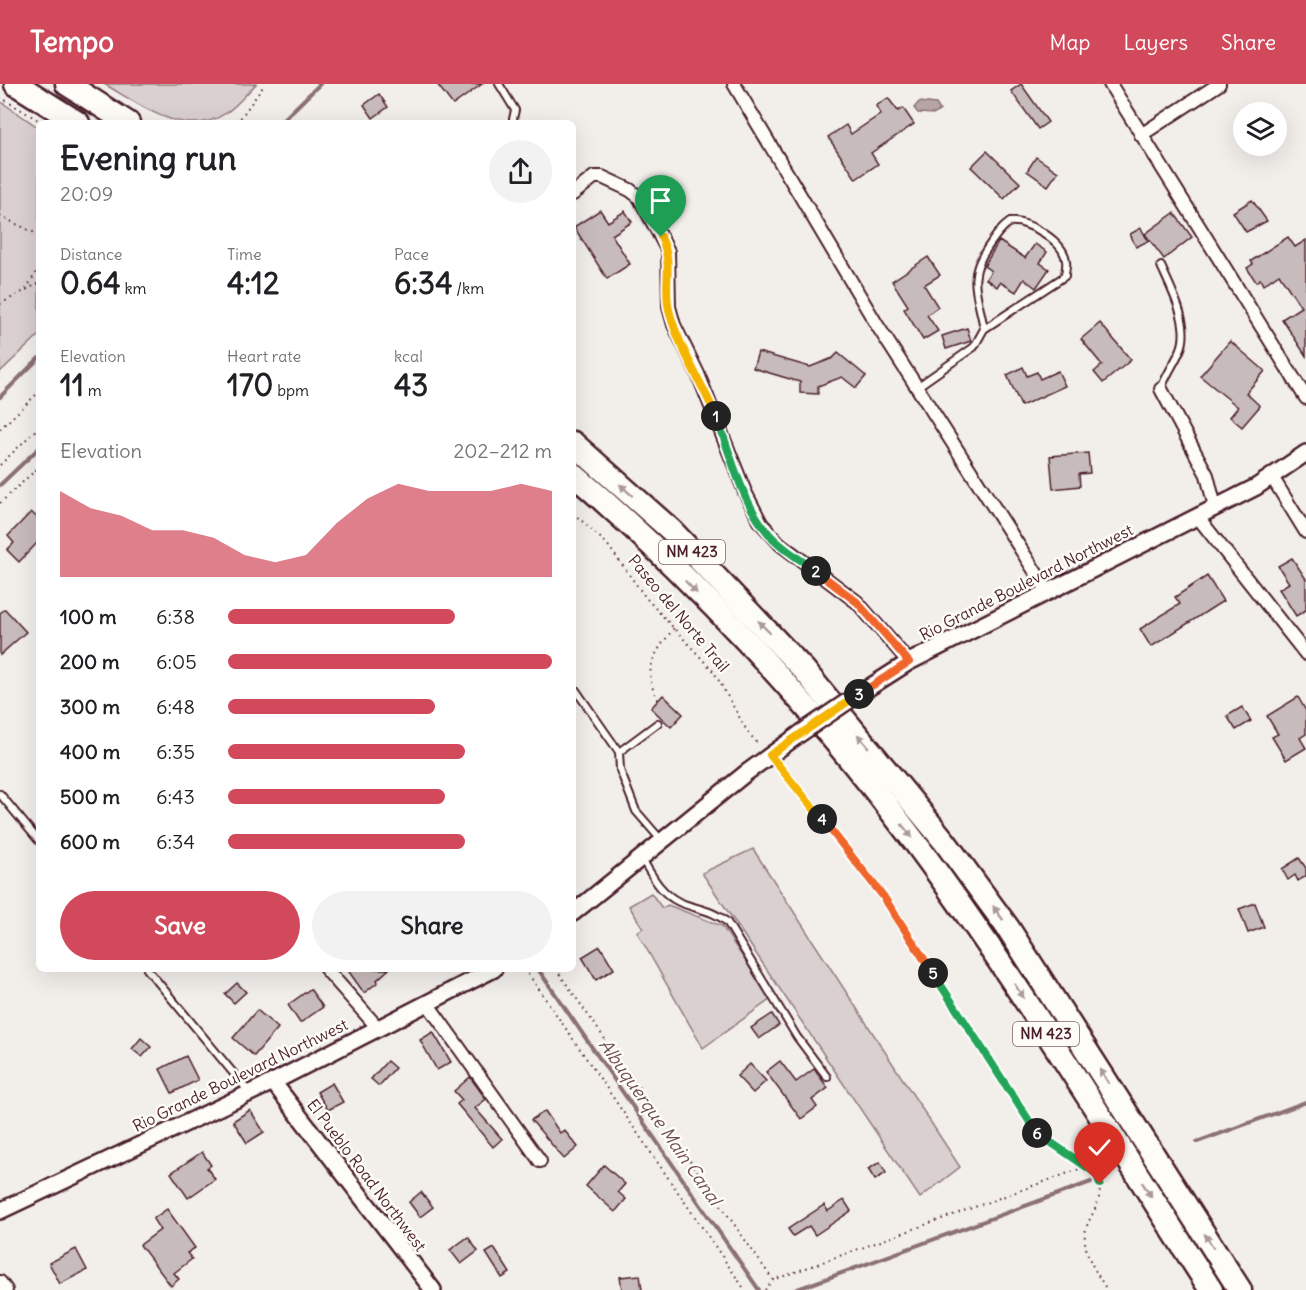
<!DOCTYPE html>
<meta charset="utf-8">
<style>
:root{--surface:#fff;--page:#f2f2f2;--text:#202124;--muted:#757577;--accent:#d1495b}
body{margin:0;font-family:Delius,sans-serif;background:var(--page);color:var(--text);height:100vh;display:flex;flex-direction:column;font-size:22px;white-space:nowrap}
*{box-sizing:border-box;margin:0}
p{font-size:20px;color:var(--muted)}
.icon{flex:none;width:33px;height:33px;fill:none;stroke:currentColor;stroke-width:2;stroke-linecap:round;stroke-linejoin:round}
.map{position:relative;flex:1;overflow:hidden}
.details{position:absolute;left:36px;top:36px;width:540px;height:852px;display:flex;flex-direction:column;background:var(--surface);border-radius:9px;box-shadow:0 6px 24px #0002}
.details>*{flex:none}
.controls{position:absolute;left:1233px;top:18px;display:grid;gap:12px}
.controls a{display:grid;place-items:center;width:54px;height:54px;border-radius:50%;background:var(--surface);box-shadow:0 6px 24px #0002;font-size:30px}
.pin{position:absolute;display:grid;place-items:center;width:51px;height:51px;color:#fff;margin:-62px -26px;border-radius:50% 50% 50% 0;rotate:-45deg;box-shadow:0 0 6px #0007}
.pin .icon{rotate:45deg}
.km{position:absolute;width:30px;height:30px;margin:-15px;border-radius:50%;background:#222;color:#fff;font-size:16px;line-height:30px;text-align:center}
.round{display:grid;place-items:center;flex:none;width:63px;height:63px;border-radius:32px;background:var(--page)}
.head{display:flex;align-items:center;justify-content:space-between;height:102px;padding:0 24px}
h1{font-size:33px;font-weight:700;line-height:45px}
.stats{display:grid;grid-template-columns:repeat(3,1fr);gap:9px;height:102px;padding:6px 24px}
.stats div{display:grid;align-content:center}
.stats b{font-size:30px;font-weight:700}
.stats small{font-size:16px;font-weight:400}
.stats p{font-size:16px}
.chart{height:168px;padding:12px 24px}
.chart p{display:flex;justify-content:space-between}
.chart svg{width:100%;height:108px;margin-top:6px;fill:var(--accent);opacity:.7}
.cta{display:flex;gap:12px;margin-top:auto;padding:12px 24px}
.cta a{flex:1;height:69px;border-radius:36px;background:var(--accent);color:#fff;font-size:24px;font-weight:700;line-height:69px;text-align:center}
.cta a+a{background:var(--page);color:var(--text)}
ul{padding:0 24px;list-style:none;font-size:20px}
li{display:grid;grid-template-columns:96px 72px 1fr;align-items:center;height:45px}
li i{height:15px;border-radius:8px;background:var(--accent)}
header{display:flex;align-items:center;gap:36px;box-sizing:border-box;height:84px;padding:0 30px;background:var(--accent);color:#fff}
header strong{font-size:28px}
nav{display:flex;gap:33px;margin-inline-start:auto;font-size:21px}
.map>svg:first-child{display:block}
.green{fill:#d9d0cf;stroke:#92787d;stroke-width:1.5}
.water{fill:#b7a5a6;stroke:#8b6f75;stroke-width:1.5}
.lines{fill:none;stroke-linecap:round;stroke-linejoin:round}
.stream{stroke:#8b6f75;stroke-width:4}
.building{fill:#c8bbbb;stroke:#4a1f2b;stroke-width:1.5}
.service-casing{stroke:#4a1f2b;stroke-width:10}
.minor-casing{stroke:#4a1f2b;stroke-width:16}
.tertiary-casing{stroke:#4a1f2b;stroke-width:20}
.motorway-casing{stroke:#4a1f2b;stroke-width:27}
.path{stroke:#4a1f2b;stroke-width:2;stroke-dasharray:1.5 4.5;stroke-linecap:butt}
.service{stroke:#fdfcf7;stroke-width:6}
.minor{stroke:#fdfcf7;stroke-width:12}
.tertiary{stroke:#fdfcf7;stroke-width:15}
.motorway{stroke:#fdfcf7;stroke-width:22}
.tertiary-bridge-casing{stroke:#4a1f2b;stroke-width:20;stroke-linecap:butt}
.tertiary-bridge{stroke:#fdfcf7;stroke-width:15}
.oneway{fill:#ac999b}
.split-1-casing{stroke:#fff;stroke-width:12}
.split-2-casing{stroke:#fff;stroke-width:12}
.split-3-casing{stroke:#fff;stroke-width:12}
.split-4-casing{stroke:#fff;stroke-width:12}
.split-5-casing{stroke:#fff;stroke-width:12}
.split-6-casing{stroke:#fff;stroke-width:12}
.split-7-casing{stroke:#fff;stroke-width:12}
.split-1{stroke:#f5b400;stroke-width:8}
.split-2{stroke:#22a559;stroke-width:8}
.split-3{stroke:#f0652b;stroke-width:8}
.split-4{stroke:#f5b400;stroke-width:8}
.split-5{stroke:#f0652b;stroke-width:8}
.split-6{stroke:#22a559;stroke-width:8}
.split-7{stroke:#22a559;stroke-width:8}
.labels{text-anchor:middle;stroke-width:5;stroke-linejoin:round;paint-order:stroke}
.shield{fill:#fdfcf7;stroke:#806168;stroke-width:1.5}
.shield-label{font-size:15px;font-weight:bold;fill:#4a1f2b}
.street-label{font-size:16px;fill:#4a1f2b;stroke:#fdfcf7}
.water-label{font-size:18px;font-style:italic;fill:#704e56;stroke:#fdfcf7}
</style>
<header>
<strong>Tempo</strong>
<nav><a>Map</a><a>Layers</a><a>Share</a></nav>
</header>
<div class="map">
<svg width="1306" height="1206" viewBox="0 0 1306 1206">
<rect width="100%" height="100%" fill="#f2efeb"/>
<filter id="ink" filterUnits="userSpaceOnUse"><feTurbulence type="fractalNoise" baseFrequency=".0167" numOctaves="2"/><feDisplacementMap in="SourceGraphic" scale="12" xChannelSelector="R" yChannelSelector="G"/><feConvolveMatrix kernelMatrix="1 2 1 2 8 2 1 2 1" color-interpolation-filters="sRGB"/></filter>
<g filter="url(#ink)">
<g class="green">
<path d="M104,0H256C247,9 237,22 226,29C185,57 140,20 104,0Z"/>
<polygon points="0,17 39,44 39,251 0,288"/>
<polygon points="753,765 960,1083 920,1114 702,789"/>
<polygon points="651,809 662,824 668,821 722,842 771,915 703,964 637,848 643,844 629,822"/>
</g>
<polygon class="water" points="919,18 936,20 940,26 935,30 918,29 914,24"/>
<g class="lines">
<g class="stream">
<polyline points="280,39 320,0"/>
<polyline points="0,313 39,274"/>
<polyline points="0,401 39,364"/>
<polyline points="538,885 759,1206"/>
<polyline points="1197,1058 1306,1018"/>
<polyline points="795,1206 1091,1098"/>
</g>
</g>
<g class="building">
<polygon points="437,0 482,0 453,21"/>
<polygon points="1021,0 1048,38 1038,45 1011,7"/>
<polygon points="379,10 388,23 373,34 364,21"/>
<polygon points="888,14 898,27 903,24 914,40 871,69 878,80 856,95 828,53 846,41 851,50 881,30 876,22"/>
<polygon points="987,67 1020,99 1004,115 971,83"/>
<polygon points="1036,73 1058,88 1048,102 1027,87"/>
<polygon points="1252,116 1267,137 1246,148 1233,128"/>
<polygon points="600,126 608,138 625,127 632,138 612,151 630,180 607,195 574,143"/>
<polygon points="1174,129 1192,153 1164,175 1145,150"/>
<polygon points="1141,144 1148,157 1136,163 1130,150"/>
<polygon points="1288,153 1295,163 1306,156 1306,272 1282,235 1301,223 1279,190 1263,201 1260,195 1256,198 1247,184 1253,180 1251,177"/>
<polygon points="999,157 1025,174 1035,160 1047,168 1040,179 1049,185 1036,204 1024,195 1016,208 1000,198 997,203 986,195 991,187 984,182"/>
<polygon points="928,173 940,191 924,201 938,223 927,231 938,247 923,256 904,225 908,222 892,197"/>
<polygon points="1100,239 1131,276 1103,299 1094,288 1102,281 1081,255"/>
<polygon points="967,244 971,257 946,265 942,252"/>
<polygon points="1230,257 1265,287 1246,309 1260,322 1242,343 1230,333 1238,323 1200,292"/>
<polygon points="758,268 810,283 833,274 838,269 866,292 856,304 842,293 818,302 818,310 800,309 800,298 753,284"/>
<polygon points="1023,283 1027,292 1037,288 1040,295 1058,287 1065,302 1021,322 1007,291"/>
<polygon points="1088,369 1090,389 1079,390 1080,402 1053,405 1050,372"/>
<polygon points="31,428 39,435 39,457 19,478 7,466 14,459 8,452"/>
<polygon points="1292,474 1306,495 1306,526 1296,532 1279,505 1289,499 1278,482"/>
<polygon points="1207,492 1223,517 1151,563 1140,545 1180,520 1175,513"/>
<polygon points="5,525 26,548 0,571 0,529"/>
<polygon points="663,611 683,630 671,643 651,624"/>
<polygon points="1298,613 1306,627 1306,650 1300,654 1306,664 1286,676 1272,653 1278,650 1267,632"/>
<polygon points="1242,623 1251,637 1236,646 1227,632"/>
<polygon points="1299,774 1306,784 1306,792 1298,797 1295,791 1288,796 1282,785"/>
<polygon points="1255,819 1264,843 1248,849 1239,825"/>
<polygon points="600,862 614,885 596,896 582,873"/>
<polygon points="347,885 389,885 377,896 378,898 364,909"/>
<polygon points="237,899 246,908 234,919 225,910"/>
<polygon points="310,905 323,923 300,939 288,921"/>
<polygon points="257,926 278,944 254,972 233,954"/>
<polygon points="772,930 779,941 759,955 751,944"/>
<polygon points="433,948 451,978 437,986 420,956"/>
<polygon points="141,954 151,963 142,973 132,965"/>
<polygon points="186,972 198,996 172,1009 160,985"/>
<polygon points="387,977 395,984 379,1002 371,995"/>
<polygon points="780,977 796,998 814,985 828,1004 812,1016 817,1023 801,1035 766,988"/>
<polygon points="750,980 766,997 753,1009 737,992"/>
<polygon points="470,993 486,1015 475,1024 502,1055 493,1063 457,1020 462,1016 454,1007"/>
<polygon points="332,999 343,1018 328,1026 317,1008"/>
<polygon points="250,1026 264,1048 247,1059 233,1037"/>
<polygon points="545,1027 560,1049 564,1046 578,1063 564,1075 531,1036"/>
<polygon points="202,1068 211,1081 207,1084 215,1095 188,1114 171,1089"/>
<polygon points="880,1078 886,1089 875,1096 868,1085"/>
<polygon points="604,1081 625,1100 618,1108 626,1115 615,1128 586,1102"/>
<polygon points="421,1108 433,1123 420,1133 409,1118"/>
<polygon points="844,1116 851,1127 815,1151 809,1142 793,1152 788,1145 824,1121 828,1127"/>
<polygon points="167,1125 195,1164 187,1169 192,1175 174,1189 179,1195 171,1202 140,1161 160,1146 153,1135"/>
<polygon points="468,1153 478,1167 461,1180 450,1166"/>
<polygon points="494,1164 510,1189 502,1194 486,1169"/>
<polygon points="76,1165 87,1186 60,1200 49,1179"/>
<polygon points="640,1191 642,1206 622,1206 620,1193"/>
</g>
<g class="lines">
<g class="service-casing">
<g id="service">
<polyline points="499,0 515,26 513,35 515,39"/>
<path d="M1161,182C1171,205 1192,242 1180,267C1174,280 1166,291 1161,305"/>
<path d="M917,303L974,263L984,245C978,210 966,194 988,163C995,153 1000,145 1010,138C1028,136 1064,157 1066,177C1067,181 1065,187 1065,192L984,245"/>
<polyline points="573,602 619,668 620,686 636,727 662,757"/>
<polyline points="619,668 658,639"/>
<polyline points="0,710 39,757"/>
<path d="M642,775C652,791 660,809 679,818C695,825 713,826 727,838L797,953L827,993"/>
<polyline points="147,885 249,1008"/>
</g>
</g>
<g class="minor-casing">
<g id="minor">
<polyline points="734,0 877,241 1047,506"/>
<polyline points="1110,0 1306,314"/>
<polyline points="1141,51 1219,0"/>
<polyline points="573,110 594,93 602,93 630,106 639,113 668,167 669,223 674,241 698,290 745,408 761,439 780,460 857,518 909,578"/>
<polyline points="1161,305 1207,391 1215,423"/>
<polyline points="1272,393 1306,448"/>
<polyline points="1197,432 1306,570"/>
<polyline points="326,885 378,944"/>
<polyline points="427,919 540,1077"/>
<polyline points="0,1198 6,1206"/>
</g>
</g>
<g class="tertiary-casing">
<g id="tertiary">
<polyline points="851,615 909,578 1256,403 1306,369"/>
<polyline points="573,829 746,689 801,649"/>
<polyline points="273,998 433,1206"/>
<polyline points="0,1127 273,998 494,885"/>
</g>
</g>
<g class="motorway-casing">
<g id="motorway">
<polyline points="16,0 78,39"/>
<polyline points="67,0 128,39"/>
<polyline points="573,359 672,447 804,586 945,758 1008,844 1240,1206"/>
<path d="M573,390C699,498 818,628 917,761C1023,904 1115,1057 1211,1206"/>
</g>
</g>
<g class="path">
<polyline points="0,13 43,39"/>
<polyline points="237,39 265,0"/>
<polyline points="0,132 39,151"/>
<polyline points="26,205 39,184"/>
<polyline points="0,220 39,199"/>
<polyline points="0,345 39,308"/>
<polyline points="0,381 39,343"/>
<polyline points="0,419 39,383"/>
<polyline points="573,429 607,460 646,514 714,588 746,645 759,662"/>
<path d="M658,616C641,585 655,569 674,544"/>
<path d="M778,681L883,812L1038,1049L1097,1090C1108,1123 1082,1133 1085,1158C1087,1176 1098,1191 1107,1206"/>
<polyline points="525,885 745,1206"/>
<polyline points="556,885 773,1196"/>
<polyline points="765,1206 773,1196 1085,1083"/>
</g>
<use href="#service" class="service"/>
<use href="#minor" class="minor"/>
<use href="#tertiary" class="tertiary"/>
<use href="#motorway" class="motorway"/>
<g class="tertiary-bridge-casing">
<polyline id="tertiary-bridge" points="801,649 851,615"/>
</g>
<use href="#tertiary-bridge" class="tertiary-bridge"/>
</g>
<defs><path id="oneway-solid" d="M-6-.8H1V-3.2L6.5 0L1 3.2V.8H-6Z" transform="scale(1.5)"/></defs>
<g class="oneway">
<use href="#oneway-solid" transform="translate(626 406) rotate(-138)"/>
<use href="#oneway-solid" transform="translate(691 503) rotate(46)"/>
<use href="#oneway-solid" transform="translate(764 543) rotate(-134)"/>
<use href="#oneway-solid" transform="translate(863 657) rotate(-130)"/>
<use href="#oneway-solid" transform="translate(907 747) rotate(52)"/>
<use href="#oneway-solid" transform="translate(998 829) rotate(-126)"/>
<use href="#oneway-solid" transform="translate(1019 907) rotate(57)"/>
<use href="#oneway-solid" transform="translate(1104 992) rotate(-122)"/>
<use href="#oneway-solid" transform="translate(1147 1106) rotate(57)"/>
<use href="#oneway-solid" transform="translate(1209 1157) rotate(-122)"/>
</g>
</g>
<g class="lines" filter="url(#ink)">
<g class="split-1-casing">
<path id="split-1" d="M661,153C674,181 663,198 669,226C678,262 701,297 716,332"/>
</g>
<g class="split-2-casing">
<path id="split-2" d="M716,332C731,370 741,418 769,450C782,465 800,475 816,487"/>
</g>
<g class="split-3-casing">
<polyline id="split-3" points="816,487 857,518 909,578 859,610"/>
</g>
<g class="split-4-casing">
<polyline id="split-4" points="822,735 770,671 859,610"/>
</g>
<g class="split-5-casing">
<polyline id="split-5" points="822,735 883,812 933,889"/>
</g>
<g class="split-6-casing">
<polyline id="split-6" points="933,889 1037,1049"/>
</g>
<g class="split-7-casing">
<polyline id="split-7" points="1037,1049 1097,1090 1100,1100"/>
</g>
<use href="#split-1" class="split-1"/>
<use href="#split-2" class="split-2"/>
<use href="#split-3" class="split-3"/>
<use href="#split-4" class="split-4"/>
<use href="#split-5" class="split-5"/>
<use href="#split-6" class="split-6"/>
<use href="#split-7" class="split-7"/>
</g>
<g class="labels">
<g class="shield">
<rect x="659" y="456" width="66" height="24" rx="4.5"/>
<rect x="1013" y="938" width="66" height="24" rx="4.5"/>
</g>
<g class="shield-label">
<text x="692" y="473">NM 423</text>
<text x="1046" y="955">NM 423</text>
</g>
<g class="street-label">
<text transform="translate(1026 498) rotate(-27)" y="6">Rio Grande Boulevard Northwest</text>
<text transform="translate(679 529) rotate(50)" y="6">Paseo del Norte Trail</text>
<text transform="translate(240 991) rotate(-26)" y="6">Rio Grande Boulevard Northwest</text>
<text transform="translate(367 1091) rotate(53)" y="6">El Pueblo Road Northwest</text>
</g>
<g class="water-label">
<text transform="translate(660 1038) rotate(55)" y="6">Albuquerque Main Canal</text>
</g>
</g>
</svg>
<div class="controls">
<a><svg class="icon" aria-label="layers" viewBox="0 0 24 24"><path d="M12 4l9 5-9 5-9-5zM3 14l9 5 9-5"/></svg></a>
</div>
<div class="pin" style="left:661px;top:153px;background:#1e9e55"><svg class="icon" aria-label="arrive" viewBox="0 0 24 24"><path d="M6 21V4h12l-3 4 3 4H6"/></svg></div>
<div class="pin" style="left:1100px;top:1100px;background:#d93025"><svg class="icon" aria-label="check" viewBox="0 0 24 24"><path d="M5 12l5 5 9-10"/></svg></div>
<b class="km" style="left:716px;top:332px">1</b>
<b class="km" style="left:816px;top:487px">2</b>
<b class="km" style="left:859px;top:610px">3</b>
<b class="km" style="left:822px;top:735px">4</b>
<b class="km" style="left:933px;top:889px">5</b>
<b class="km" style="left:1037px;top:1049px">6</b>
<section class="details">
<div class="head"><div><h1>Evening run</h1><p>20:09</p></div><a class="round"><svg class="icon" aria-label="share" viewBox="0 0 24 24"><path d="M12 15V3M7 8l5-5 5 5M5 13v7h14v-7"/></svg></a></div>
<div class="stats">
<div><p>Distance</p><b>0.64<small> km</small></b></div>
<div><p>Time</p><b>4:12</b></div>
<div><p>Pace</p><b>6:34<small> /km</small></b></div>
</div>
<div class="stats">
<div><p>Elevation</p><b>11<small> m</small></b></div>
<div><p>Heart rate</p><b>170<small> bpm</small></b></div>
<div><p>kcal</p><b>43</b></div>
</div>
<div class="chart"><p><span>Elevation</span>202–212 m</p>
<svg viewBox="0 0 160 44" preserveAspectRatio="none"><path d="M0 44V9L10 16L20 19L30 25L40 25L50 28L60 35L70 38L80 35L90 22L100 12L110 6L120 9L130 9L140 9L150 6L160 9V44z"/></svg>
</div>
<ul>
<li><b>100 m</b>6:38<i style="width:70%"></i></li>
<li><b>200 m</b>6:05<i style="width:100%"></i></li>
<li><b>300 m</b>6:48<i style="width:64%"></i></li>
<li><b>400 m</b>6:35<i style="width:73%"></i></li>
<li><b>500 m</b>6:43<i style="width:67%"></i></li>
<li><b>600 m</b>6:34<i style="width:73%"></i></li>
</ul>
<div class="cta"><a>Save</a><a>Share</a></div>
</section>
</div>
